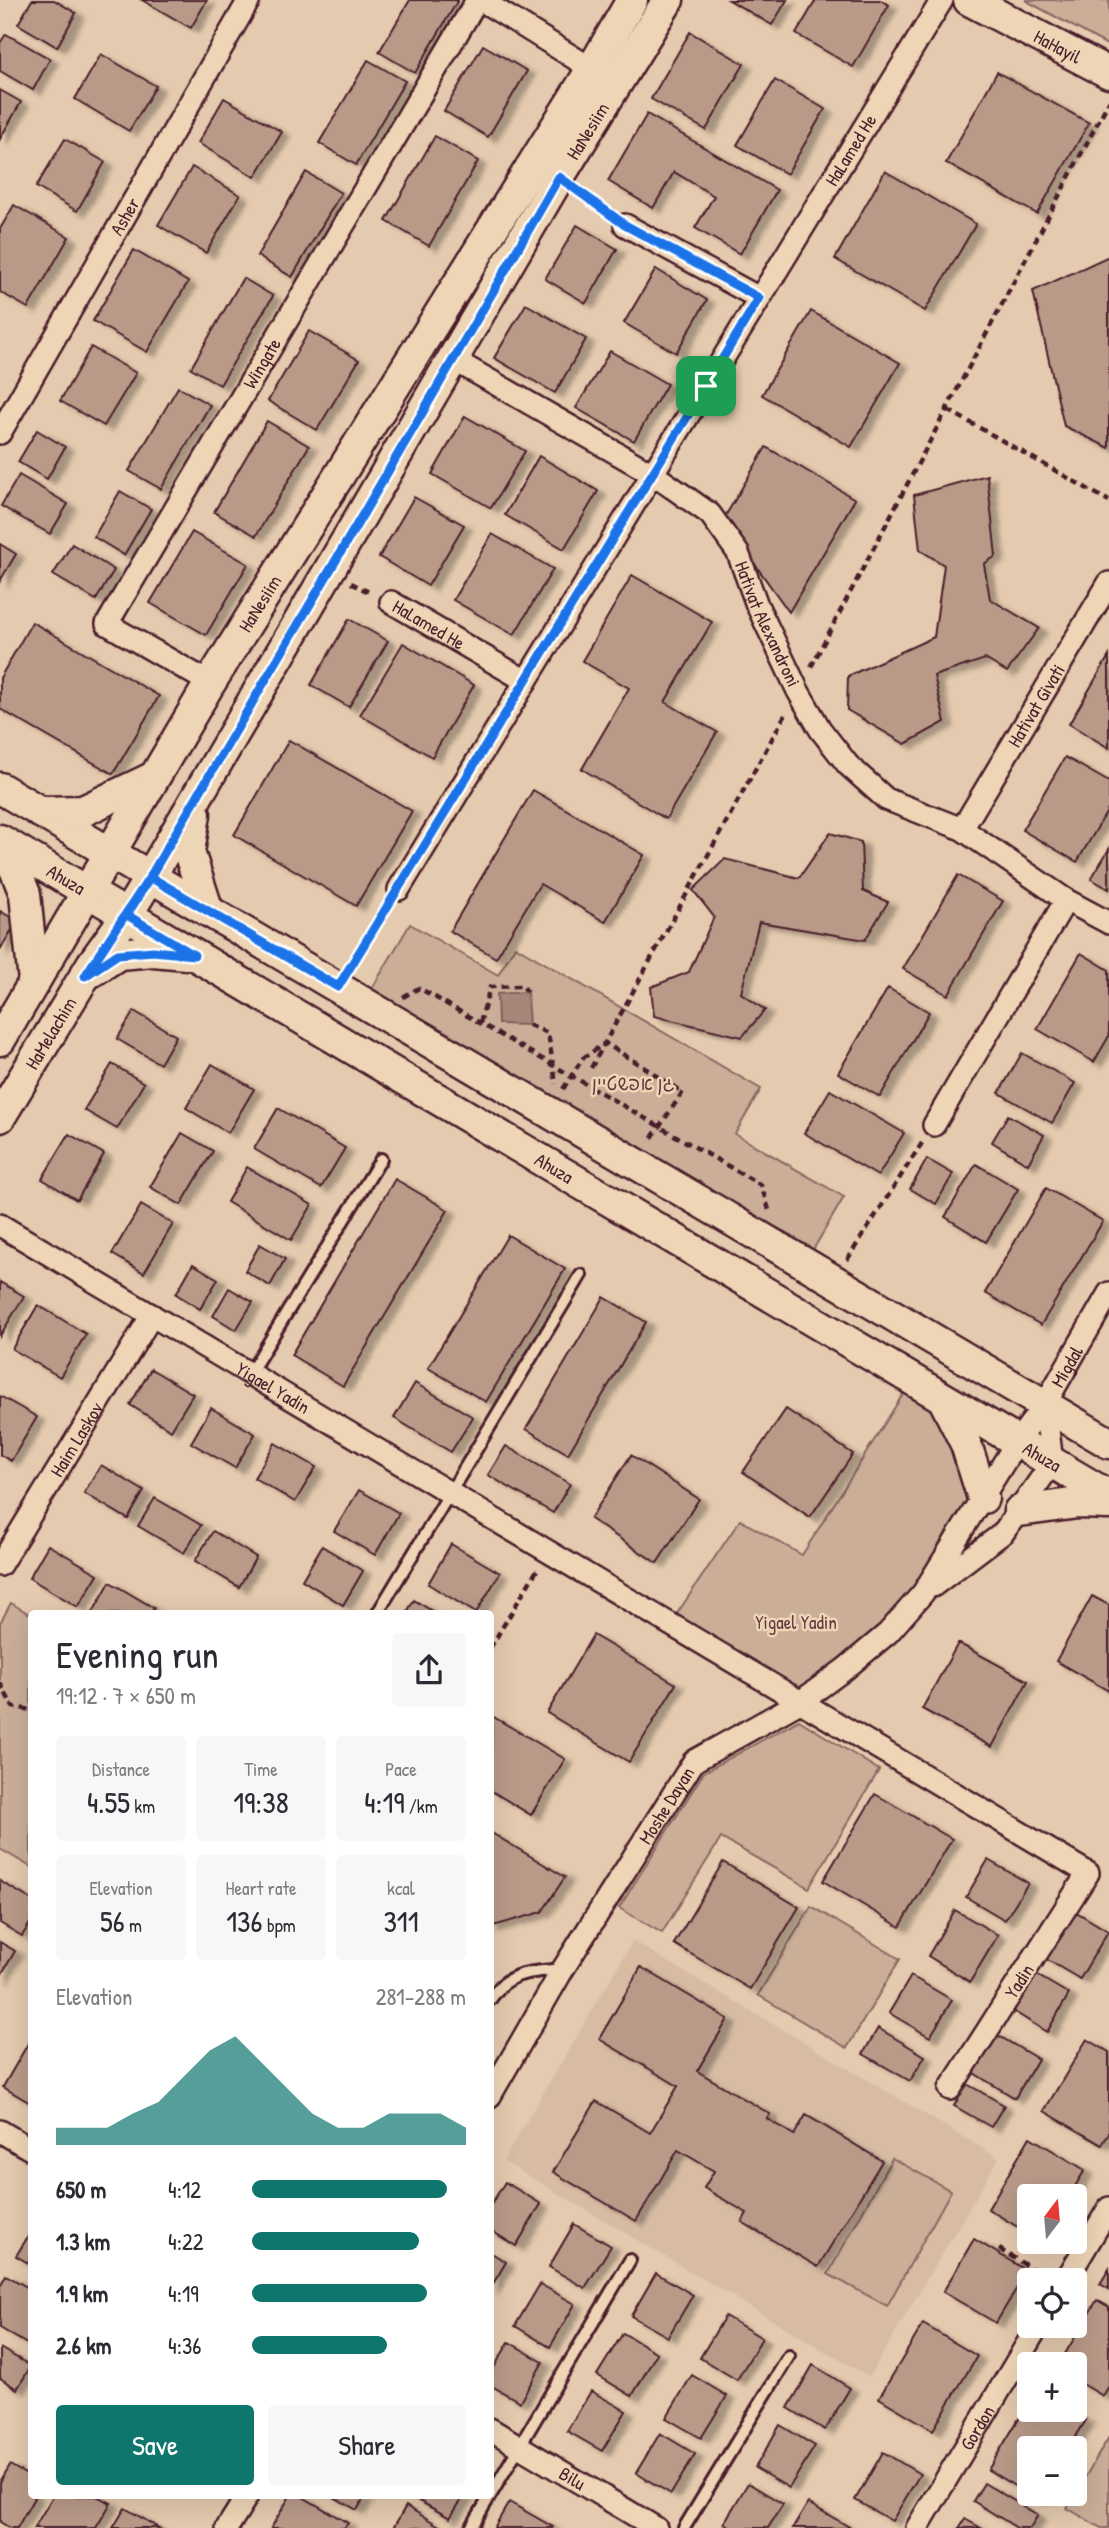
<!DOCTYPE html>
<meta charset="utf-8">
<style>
:root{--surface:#fff;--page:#f7f7f7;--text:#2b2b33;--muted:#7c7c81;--accent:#0f766e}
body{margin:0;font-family:"Patrick Hand","Playpen Sans Hebrew",sans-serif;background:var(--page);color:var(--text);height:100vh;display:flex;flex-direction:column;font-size:26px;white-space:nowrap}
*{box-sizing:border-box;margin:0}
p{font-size:23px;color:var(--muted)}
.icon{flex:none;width:38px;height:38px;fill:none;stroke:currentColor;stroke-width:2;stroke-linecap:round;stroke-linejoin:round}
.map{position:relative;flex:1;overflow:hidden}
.panel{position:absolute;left:28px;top:1610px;width:466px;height:889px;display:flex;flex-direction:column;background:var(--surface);border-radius:7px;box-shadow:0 7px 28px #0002}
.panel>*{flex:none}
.needle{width:46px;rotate:16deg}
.controls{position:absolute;left:1017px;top:2184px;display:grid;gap:14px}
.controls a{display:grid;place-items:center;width:70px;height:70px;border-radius:7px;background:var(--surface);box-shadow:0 7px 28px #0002;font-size:35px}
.pin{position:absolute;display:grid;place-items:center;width:60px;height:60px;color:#fff;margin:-30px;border-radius:14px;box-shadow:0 4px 10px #0006}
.round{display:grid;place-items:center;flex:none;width:74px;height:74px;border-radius:7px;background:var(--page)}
.headline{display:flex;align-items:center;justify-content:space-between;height:119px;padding:0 28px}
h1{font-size:38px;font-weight:600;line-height:52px}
.figures{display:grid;grid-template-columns:repeat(3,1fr);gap:10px;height:119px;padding:7px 28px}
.figures div{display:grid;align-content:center;border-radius:7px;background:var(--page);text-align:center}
.figures b{font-size:30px;font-weight:600}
.figures small{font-size:19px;font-weight:400}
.figures p{font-size:19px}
.chart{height:196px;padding:14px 28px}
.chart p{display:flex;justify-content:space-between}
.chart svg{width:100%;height:126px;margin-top:7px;fill:var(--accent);opacity:.7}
.button{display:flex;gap:14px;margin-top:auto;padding:14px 28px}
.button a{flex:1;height:80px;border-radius:7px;background:var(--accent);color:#fff;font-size:28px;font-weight:600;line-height:80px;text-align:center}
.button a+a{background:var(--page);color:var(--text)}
ul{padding:0 28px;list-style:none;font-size:23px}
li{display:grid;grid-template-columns:112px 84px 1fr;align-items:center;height:52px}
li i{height:18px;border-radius:9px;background:var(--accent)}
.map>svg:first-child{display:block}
.built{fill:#d7bca3}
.green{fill:#caae98;stroke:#8a6662;stroke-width:2}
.water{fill:#a78679;stroke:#825d5a;stroke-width:2}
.building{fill:#b99a89;stroke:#4a1f2b;stroke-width:2;filter:url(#shadow)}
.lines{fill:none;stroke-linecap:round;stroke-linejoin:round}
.lane-casing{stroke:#4a1f2b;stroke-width:16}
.street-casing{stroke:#4a1f2b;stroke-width:26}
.secondary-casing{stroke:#4a1f2b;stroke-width:35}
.path{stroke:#4a1f2b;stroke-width:4.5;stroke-dasharray:7 5;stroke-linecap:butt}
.lane{stroke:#eed5b6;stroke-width:10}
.street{stroke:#eed5b6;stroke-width:21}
.secondary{stroke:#eed5b6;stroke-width:30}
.route-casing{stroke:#fff;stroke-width:14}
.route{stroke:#1a73e8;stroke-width:9}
.labels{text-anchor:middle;stroke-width:5;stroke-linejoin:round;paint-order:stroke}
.street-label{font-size:19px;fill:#4a1f2b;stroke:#eed5b6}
.park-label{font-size:19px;fill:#643c41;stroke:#eed5b6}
</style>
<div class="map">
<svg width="1109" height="2528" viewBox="0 0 1109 2528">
<defs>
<filter id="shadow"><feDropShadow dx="8" dy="4.5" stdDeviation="2" flood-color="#0004"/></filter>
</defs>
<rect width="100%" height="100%" fill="#e4caae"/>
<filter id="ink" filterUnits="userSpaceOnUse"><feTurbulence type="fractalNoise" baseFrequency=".0143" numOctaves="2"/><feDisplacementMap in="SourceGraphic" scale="14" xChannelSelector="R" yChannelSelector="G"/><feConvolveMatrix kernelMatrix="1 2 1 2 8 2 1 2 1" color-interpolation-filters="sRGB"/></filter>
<g filter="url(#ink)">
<polygon class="built" points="633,1941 999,2158 869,2377 503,2161"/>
<g class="green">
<polygon points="1025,0 1109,0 1109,46"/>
<polygon points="410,924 498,975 515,946 761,1089 735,1134 844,1197 810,1255 367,997"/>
<polygon points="912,1380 944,1400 983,1498 911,1607 800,1702 670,1624 740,1520 802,1555"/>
<polygon points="11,1603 31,1615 31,1867 0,1849 0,1623"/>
<polygon points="799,1720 879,1770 809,1888 721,1838 662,1933 619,1908 704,1772"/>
<polygon points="811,1906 900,1959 847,2048 758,1995"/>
<polygon points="892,2158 951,2191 887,2306 828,2274"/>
<polygon points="1109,2437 1109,2528 1101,2528 1067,2508"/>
</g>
<polygon class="water" points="527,992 529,1025 498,1024 497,994"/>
<g class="building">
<polygon points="32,0 54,0 76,13 57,47 18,24"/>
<polygon points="142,0 207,0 191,28"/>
<polygon points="410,0 458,0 415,73 379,52"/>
<polygon points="729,0 787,0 772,25"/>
<polygon points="816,0 880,0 889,5 853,67 796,34"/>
<polygon points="690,32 744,64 706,130 651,99"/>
<polygon points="6,34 50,59 33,90 0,71 0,43"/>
<polygon points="483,45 527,71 488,137 444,111"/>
<polygon points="101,54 156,86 129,131 75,99"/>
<polygon points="368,60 405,81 356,165 319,143"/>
<polygon points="997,72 1089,123 1037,214 946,163"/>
<polygon points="775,80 825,109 787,174 737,145"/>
<polygon points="0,90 21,102 0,139"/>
<polygon points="224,98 282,132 255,177 198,143"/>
<polygon points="647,114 777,190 740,254 695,228 714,196 674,172 653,208 608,181"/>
<polygon points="435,136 478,161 429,246 386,221"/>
<polygon points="65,139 105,162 77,211 36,187"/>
<polygon points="192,167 240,195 206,253 158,225"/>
<polygon points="885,171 976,224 925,311 835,259"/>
<polygon points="306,172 341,193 292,277 257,256"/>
<polygon points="14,205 69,237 28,308 0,292 0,229"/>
<polygon points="577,225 617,249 586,303 545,279"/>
<polygon points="134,250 188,282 147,352 93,321"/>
<polygon points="1109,256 1109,448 1064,426 1033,291"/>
<polygon points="656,269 707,300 676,353 624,323"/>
<polygon points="243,278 273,296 220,385 191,368"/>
<polygon points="526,304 586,339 555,393 494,358"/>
<polygon points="811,311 900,363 851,447 762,395"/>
<polygon points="309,331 359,360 317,430 268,401"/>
<polygon points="91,347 136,373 104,426 60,401"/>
<polygon points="610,351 667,384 634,441 576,408"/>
<polygon points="178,387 210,405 161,489 129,471"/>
<polygon points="465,416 525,451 491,508 432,474"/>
<polygon points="267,421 309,446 256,536 214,512"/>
<polygon points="37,430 65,447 47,479 18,462"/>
<polygon points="766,447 855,499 789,612 723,520"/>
<polygon points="539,456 598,491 564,549 505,515"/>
<polygon points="19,475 68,504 50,534 1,506"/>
<polygon points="987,475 996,556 984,564 990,599 1039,628 1007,672 985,659 934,676 945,722 905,744 847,710 848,676 934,637 944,565 920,550 914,495"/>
<polygon points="120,491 151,509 124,555 94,537"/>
<polygon points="414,497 464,525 428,586 379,557"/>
<polygon points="192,532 248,564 206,635 150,603"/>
<polygon points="492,534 553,569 514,635 453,600"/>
<polygon points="0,544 16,554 0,581"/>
<polygon points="72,544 114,570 96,600 53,575"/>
<polygon points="632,575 712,622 665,702 717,732 666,819 582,769 629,688 582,661"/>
<polygon points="349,619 388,641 349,707 311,685"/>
<polygon points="32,622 159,696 113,774 0,709 0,678"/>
<polygon points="403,643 474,685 432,757 360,715"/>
<polygon points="1109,656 1109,748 1069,724"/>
<polygon points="289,740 412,811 356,906 234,835"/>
<polygon points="1065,757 1109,782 1109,808 1077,862 1022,830"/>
<polygon points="533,790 644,855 605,922 540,884 496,958 450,931"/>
<polygon points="830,833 861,842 863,891 888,902 865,940 759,922 741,993 765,1010 742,1037 654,1016 651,987 689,972 714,917 693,890 725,859 799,878"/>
<polygon points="1109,849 1109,889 1091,879"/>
<polygon points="958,875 1003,901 948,995 903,969"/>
<polygon points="0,911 17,921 0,950"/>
<polygon points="1081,953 1109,970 1109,1036 1094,1062 1037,1029"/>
<polygon points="888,988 929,1012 880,1097 838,1073"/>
<polygon points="134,1011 176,1036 160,1064 117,1039"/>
<polygon points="1022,1053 1075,1083 1052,1123 999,1093"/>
<polygon points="112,1064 144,1083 117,1129 84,1110"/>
<polygon points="212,1064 254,1089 228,1133 186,1108"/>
<polygon points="830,1090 904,1133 878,1176 804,1133"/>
<polygon points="278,1108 345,1148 321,1188 254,1149"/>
<polygon points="1008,1115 1044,1135 1028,1164 992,1142"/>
<polygon points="182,1133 213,1151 181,1205 150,1187"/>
<polygon points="69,1134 104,1154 77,1200 42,1179"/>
<polygon points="927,1159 953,1174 936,1204 910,1189"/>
<polygon points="976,1164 1018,1189 986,1242 945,1217"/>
<polygon points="247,1167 312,1205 291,1240 227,1202"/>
<polygon points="395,1179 448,1210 343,1386 291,1355"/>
<polygon points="1046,1188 1103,1221 1041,1325 985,1293"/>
<polygon points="141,1205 173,1224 144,1273 112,1254"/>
<polygon points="508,1235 565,1269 486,1402 428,1368"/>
<polygon points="260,1244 285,1259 270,1286 245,1271"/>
<polygon points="193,1264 218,1279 200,1309 176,1294"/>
<polygon points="0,1282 24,1296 0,1336"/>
<polygon points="229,1288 253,1302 236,1330 213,1316"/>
<polygon points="604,1297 646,1322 568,1454 526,1429"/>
<polygon points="38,1305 86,1334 60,1377 12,1349"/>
<polygon points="151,1369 193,1394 171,1430 130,1405"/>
<polygon points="415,1383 473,1417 451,1452 394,1418"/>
<polygon points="0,1396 37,1417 11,1461 0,1455"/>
<polygon points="211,1408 255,1434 235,1468 191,1443"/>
<polygon points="786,1409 853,1454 810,1517 743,1472"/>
<polygon points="275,1443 316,1467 295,1502 254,1478"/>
<polygon points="506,1446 570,1484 553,1513 488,1475"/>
<polygon points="631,1455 699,1499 657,1563 590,1519"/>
<polygon points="101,1465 144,1491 128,1519 84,1493"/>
<polygon points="359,1490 399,1513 375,1555 334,1531"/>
<polygon points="155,1498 201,1525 184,1553 138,1526"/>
<polygon points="213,1531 256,1557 239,1587 195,1561"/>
<polygon points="451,1544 500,1573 476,1613 428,1584"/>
<polygon points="48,1545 98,1574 78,1607 29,1578"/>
<polygon points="322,1546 363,1571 343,1605 302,1580"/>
<polygon points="110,1582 154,1608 150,1614 92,1614"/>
<polygon points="1092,1596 1109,1605 1109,1691 1056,1661"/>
<polygon points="414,1600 437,1614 406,1614"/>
<polygon points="593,1635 676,1684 629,1762 547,1713"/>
<polygon points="958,1643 1028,1681 992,1747 922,1709"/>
<polygon points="492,1716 565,1759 531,1815 490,1790"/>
<polygon points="875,1794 952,1839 900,1927 823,1881"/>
<polygon points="490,1832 565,1877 542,1912 490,1927"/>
<polygon points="988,1860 1028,1883 1005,1920 966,1897"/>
<polygon points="723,1862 799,1907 750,1989 674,1944"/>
<polygon points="0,1881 32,1900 32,1920 22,1936 0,1923"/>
<polygon points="955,1910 998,1935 970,1982 928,1956"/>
<polygon points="1073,1910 1108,1931 1080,1979 1044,1958"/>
<polygon points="0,1942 15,1951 0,1977"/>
<polygon points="641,1967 728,2019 697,2071 770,2114 767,2119 794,2135 806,2115 882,2161 818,2267 742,2222 747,2213 704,2188 714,2171 678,2150 636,2221 553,2172 596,2101 650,2133 678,2086 599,2039"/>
<polygon points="1035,1974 1069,1994 1047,2032 1013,2011"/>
<polygon points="911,1976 952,2000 930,2037 889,2013"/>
<polygon points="878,2028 925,2056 910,2081 863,2054"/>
<polygon points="994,2033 1038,2059 1015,2098 972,2072"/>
<polygon points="1087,2039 1109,2052 1109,2133 1102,2145 1044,2111"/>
<polygon points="30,2040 32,2041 32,2104 3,2087"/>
<polygon points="967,2084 1004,2105 991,2127 954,2106"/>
<polygon points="1030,2137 1085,2170 1069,2196 1029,2196 1029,2234 988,2209"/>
<polygon points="505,2182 541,2204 516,2246 490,2230 490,2206"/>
<polygon points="574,2224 611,2246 585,2288 549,2267"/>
<polygon points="32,2230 32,2265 16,2256"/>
<polygon points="974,2239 1027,2271 996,2323 943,2292"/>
<polygon points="490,2252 506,2262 490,2289"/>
<polygon points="1109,2269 1109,2289 1100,2284"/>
<polygon points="656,2273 693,2295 668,2337 631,2316"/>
<polygon points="6,2275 32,2290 32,2347 0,2328 0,2286"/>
<polygon points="540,2284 575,2304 550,2347 515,2326"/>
<polygon points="1097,2300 1109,2307 1109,2386 1103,2396 1074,2379 1074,2364 1059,2364"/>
<polygon points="725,2316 762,2338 737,2380 700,2358"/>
<polygon points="923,2324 977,2356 933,2430 879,2398"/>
<polygon points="623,2333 657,2353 632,2396 597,2375"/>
<polygon points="509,2342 543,2362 520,2402 490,2385 490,2374"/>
<polygon points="0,2348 31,2366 17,2389 0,2378"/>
<polygon points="813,2365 850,2388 825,2430 788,2408"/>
<polygon points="692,2375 727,2396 701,2438 666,2418"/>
<polygon points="591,2391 626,2411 602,2451 567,2431"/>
<polygon points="1029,2402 1029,2410 1068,2410 1086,2420 1069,2448 1029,2448 1029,2494 1042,2494 1038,2500 988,2470"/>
<polygon points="780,2425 815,2446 789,2488 755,2468"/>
<polygon points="660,2433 695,2454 671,2494 636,2473"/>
<polygon points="883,2452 920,2474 892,2521 855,2500"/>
<polygon points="10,2465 32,2478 32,2496 35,2496 17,2528 10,2528 0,2522 0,2482"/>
<polygon points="748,2483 783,2504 768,2528 733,2528 724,2523"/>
<polygon points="984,2483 1038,2515 1030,2528 1017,2528 973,2501"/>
<polygon points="53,2496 97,2496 111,2503 96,2528 34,2528"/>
<polygon points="290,2496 301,2496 348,2523 344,2528 271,2528"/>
<polygon points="332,2496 365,2496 357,2510"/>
<polygon points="410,2496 464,2496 450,2518"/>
<polygon points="509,2502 553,2527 552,2528 494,2528"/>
<polygon points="808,2503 851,2528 793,2528"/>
<polygon points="406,2506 441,2527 441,2528 393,2528"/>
<polygon points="125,2508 159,2528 113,2528"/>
<polygon points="965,2519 981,2528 959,2528"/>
</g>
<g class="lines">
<g class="lane-casing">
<g id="lane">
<polyline points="250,1373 381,1159"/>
<polyline points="377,1614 581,1275"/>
<path d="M490,2000C508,1970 532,1972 563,1969"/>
<polyline points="471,2528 630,2260"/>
<polyline points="684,2528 789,2356"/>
</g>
</g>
<g class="street-casing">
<g id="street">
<polyline points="481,0 592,69"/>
<polyline points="625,225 759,298"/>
<path id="s1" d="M454,360L653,474L710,514L738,553L757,605L798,691L820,729L848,765L886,799L962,829L1066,900L1109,923"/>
<path id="s2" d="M0,433L249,0"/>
<path id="s3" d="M391,602L526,681"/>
<path id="s4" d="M210,683L107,624L477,0"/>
<path id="s5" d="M962,829L1109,583"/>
<path id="s6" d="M399,889L942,0"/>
<polyline points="934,1125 1066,900"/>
<path id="s7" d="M0,1225L1088,1873L950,2089"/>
<path id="s8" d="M0,1565L152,1315"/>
<polyline points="933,1586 1003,1533 1052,1463 1045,1404"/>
<path id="s9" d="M490,2096L563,1969L694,1761L800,1702L845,1669L888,1633L923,1593L1016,1443L1045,1404L1109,1293"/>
<polyline points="0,2131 32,2150"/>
<polyline points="1066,2280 1109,2208"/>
<path id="s10" d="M490,2429L656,2528"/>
<polyline points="227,2528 247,2496"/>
<path id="s11" d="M917,2528L1038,2326"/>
</g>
</g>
<g class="secondary-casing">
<g id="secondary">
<path id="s12" d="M969,0L1109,73"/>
<polyline points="0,788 1109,1443"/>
<polyline points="40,812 83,811 154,777"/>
<polyline points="195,814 189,852 208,911"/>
<path id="s13" d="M0,840L1109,1496"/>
<polyline points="0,844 15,869 25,894 34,982"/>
<polyline points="91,972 119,954 153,951 186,954"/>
<path id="s14" d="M0,1040L210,683L592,69L632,0"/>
<path id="s15" d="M0,1117L92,964L127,915L150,877L559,177L668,0"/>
<polyline points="944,1400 966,1444 983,1498"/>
<polyline points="1019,1511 1078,1503 1109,1504"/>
</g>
</g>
<g class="path">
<polyline points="581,193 607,212"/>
<polyline points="948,410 1109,501"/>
<polyline points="351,583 371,593"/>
<polyline points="811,667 1109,101"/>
<polyline points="352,966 387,908"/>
<polyline points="403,997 419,988 761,1185 769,1210"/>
<polyline points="480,1023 490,987 523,986 527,992"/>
<polyline points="529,1025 548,1033 556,1084"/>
<polyline points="591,1068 785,715"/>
<polyline points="563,1089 583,1058 605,1043 683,1092 649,1142"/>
<polyline points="847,1260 922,1143"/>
<polyline points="490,1648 537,1570"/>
<polyline points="0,1683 13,1707 32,1710"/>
<polyline points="999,2249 1044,2276"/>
</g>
<use href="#lane" class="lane"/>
<use href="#street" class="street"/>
<use href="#secondary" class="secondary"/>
</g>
</g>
<g class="lines" filter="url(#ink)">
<g class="route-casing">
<path id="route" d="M706,386L338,987L150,877L85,976L118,954L153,951L194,955L127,915L150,877C286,644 425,411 559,177L625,225L759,298L706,386"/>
</g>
<use href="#route" class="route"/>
</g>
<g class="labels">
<g class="street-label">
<text dy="7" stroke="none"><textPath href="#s12" startOffset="100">HaHayil</textPath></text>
<text dy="7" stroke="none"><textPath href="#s15" startOffset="1148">HaNesiim</textPath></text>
<text dy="7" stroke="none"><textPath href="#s6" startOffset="866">HaLamed He</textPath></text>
<text dy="7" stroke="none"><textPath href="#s2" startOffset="250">Asher</textPath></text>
<text dy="7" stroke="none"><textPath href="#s4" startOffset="422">Wingate</textPath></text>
<text dy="7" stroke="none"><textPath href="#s14" startOffset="508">HaNesiim</textPath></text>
<text dy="7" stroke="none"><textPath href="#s1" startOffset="424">Hativat Alexandroni</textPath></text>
<text dy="7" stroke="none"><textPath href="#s3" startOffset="44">HaLamed He</textPath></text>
<text dy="7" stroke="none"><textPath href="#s5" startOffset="144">Hativat Givati</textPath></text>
<text dy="7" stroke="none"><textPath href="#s13" startOffset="77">Ahuza</textPath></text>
<text dy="7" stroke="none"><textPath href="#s15" startOffset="98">HaMelachim</textPath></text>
<text dy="7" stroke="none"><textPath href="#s13" startOffset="644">Ahuza</textPath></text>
<text dy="7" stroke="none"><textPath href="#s9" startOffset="947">Migdal</textPath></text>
<text dy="7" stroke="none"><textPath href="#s7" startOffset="318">Yigael Yadin</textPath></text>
<text dy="7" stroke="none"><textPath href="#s8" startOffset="147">Haim Laskov</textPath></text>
<text dy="7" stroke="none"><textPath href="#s13" startOffset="1211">Ahuza</textPath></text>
<text dy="7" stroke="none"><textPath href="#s9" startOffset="340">Moshe Dayan</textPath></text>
<text transform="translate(1019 1981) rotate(-57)" y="7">Yadin</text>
<text dy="7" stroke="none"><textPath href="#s11" startOffset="117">Gordon</textPath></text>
<text dy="7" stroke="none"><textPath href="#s10" startOffset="96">Bilu</textPath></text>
</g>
<g class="park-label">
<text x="633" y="1090">גן אפשטיין</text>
<text x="796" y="1629">Yigael Yadin</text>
</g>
</g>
</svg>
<div class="controls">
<a><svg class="needle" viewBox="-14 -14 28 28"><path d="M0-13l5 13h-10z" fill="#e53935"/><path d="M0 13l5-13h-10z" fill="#7c7c81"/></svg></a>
<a><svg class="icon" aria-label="locate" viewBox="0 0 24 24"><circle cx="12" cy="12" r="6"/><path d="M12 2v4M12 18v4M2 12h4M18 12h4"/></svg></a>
<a>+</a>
<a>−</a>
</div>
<div class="pin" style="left:706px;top:386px;background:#1e9e55"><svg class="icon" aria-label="arrive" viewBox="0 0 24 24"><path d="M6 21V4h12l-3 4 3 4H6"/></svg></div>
<section class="panel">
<div class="headline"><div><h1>Evening run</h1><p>19:12 · 7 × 650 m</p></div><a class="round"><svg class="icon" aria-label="share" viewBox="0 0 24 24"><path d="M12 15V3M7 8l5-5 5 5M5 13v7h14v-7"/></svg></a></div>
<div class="figures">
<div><p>Distance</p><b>4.55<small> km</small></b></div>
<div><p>Time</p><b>19:38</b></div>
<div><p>Pace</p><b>4:19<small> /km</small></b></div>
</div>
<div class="figures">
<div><p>Elevation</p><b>56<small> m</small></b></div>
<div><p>Heart rate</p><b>136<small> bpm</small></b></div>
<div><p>kcal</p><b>311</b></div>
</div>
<div class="chart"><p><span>Elevation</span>281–288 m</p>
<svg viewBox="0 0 160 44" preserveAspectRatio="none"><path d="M0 44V38L10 38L20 38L30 33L40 29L50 20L60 11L70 6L80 15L90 24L100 33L110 38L120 38L130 33L140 33L150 33L160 38V44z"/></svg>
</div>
<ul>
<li><b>650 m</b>4:12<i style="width:91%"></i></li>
<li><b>1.3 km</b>4:22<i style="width:78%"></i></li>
<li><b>1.9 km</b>4:19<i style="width:82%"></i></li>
<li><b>2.6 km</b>4:36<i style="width:63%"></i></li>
</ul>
<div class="button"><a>Save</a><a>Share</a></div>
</section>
</div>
